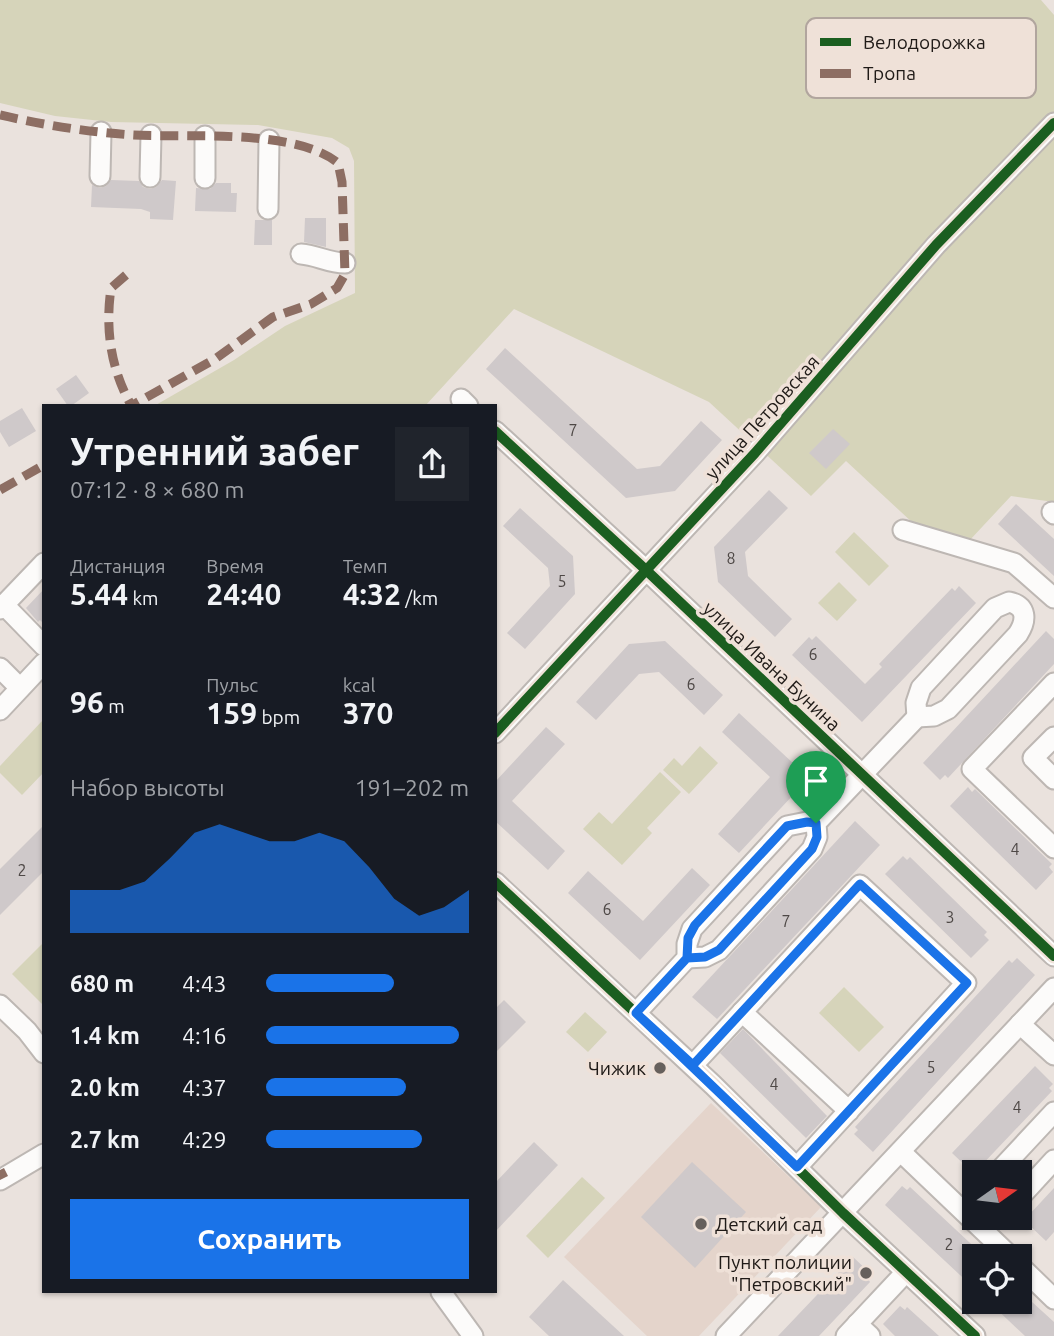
<!DOCTYPE html>
<html lang="ru">
<meta charset="utf-8">
<style>
:root{--surface:#171b24;--page:#20242c;--text:#f1f3f6;--muted:#9ea1a6;--accent:#1a73e8}
body{margin:0;font-family:Ubuntu,sans-serif;background:var(--page);color:var(--text);height:100vh;display:flex;flex-direction:column;font-size:26px;white-space:nowrap}
*{box-sizing:border-box;margin:0}
p{font-size:23px;color:var(--muted)}
.icon{flex:none;width:38px;height:38px;fill:none;stroke:currentColor;stroke-width:2;stroke-linecap:round;stroke-linejoin:round}
.map{position:relative;flex:1;overflow:hidden}
.details{position:absolute;left:42px;top:404px;width:455px;height:889px;display:flex;flex-direction:column;background:var(--surface);border-radius:0px;box-shadow:0 2px 5px #0004}
.details>*{flex:none}
.needle{width:46px;rotate:76deg}
.buttons{position:absolute;left:962px;top:1160px;display:grid;gap:14px}
.buttons a{display:grid;place-items:center;width:70px;height:70px;border-radius:0px;background:var(--surface);box-shadow:0 2px 5px #0004;font-size:35px}
.pin{position:absolute;display:grid;place-items:center;width:60px;height:60px;color:#fff;margin:-72px -30px;border-radius:50% 50% 50% 0;rotate:-45deg;box-shadow:0 0 7px #0007}
.pin .icon{rotate:45deg}
.round{display:grid;place-items:center;flex:none;width:74px;height:74px;border-radius:0px;background:var(--page)}
.overview{display:flex;align-items:center;justify-content:space-between;height:119px;padding:0 28px}
h1{font-size:38px;font-weight:600;line-height:52px}
.figures{display:grid;grid-template-columns:repeat(3,1fr);gap:10px;height:119px;padding:7px 28px}
.figures div{display:grid;align-content:center}
.figures b{font-size:30px;font-weight:600}
.figures small{font-size:19px;font-weight:400}
.figures p{font-size:19px}
.chart{height:196px;padding:14px 28px}
.chart p{display:flex;justify-content:space-between}
.chart svg{width:100%;height:126px;margin-top:7px;fill:var(--accent);opacity:.7}
.button{display:flex;gap:14px;margin-top:auto;padding:14px 28px}
.button a{flex:1;height:80px;border-radius:0px;background:var(--accent);color:#fff;font-size:28px;font-weight:600;line-height:80px;text-align:center}
ul{padding:0 28px;list-style:none;font-size:23px}
li{display:grid;grid-template-columns:112px 84px 1fr;align-items:center;height:52px}
li i{height:18px;border-radius:9px;background:var(--accent)}
.map>svg:first-child{display:block}
.built{fill:#e4d4cb}
.green{fill:#d6d4ba}
.building{fill:#cfc9ca}
.lines{fill:none;stroke-linecap:round;stroke-linejoin:round}
.minor-casing{stroke:#bdb7b3;stroke-width:23}
.minor{stroke:#fcfbfa;stroke-width:19}
.quiet{stroke:#8d6e63;stroke-width:9;stroke-dasharray:18 9;stroke-linecap:butt}
.cycleway-casing{stroke:#efe1d8;stroke-width:15}
.cycleway{stroke:#1b5e20;stroke-width:10}
.route-casing{stroke:#fff;stroke-width:14}
.route{stroke:#1a73e8;stroke-width:9}
.poi-dot{fill:#66605c;stroke:#efe1d8;stroke-width:2.5}
.labels{text-anchor:middle;stroke-width:7;stroke-linejoin:round;paint-order:stroke}
.number-label{font-size:16px;fill:#4e4846}
.street-label{font-size:19px;fill:#1f1a17;stroke:#efe1d8}
.poi-label{font-size:19px;fill:#1f1a17;stroke:#efe1d8;text-anchor:end}
.key{fill:#efe1d8;stroke:#b1a59e;stroke-width:2}
.key-label{font-size:19px;fill:#1f1a17}
</style>
<div class="map">
<svg width="1054" height="1336" viewBox="0 0 1054 1336">
<rect width="100%" height="100%" fill="#eae2dd"/>
<polygon class="built" points="711,1103 821,1207 699,1336 647,1336 564,1257"/>
<g class="green">
<polygon points="0,0 1041,0 1054,15 1054,502 1011,496 969,541 914,524 846,461 811,496 709,402 514,309 425,406 154,406 234,360 285,326 355,293 354,161 349,148 332,138 258,125 111,122 55,116 0,103"/>
<polygon points="854,532 889,566 869,586 835,552"/>
<polygon points="839,582 857,600 837,621 818,603"/>
<polygon points="42,721 44,772 22,795 0,773 0,766"/>
<polygon points="700,746 718,763 689,794 663,770 674,758 682,766"/>
<polygon points="660,772 681,792 647,828 652,833 622,865 583,829 599,812 612,824"/>
<polygon points="44,942 44,1003 42,1004 12,974"/>
<polygon points="844,987 884,1027 859,1052 819,1013"/>
<polygon points="585,1012 607,1032 588,1052 566,1032"/>
<polygon points="582,1177 605,1198 548,1258 526,1236"/>
</g>
<g class="building">
<polygon points="111,180 139,181 143,187 150,189 156,187 162,180 176,181 173,220 150,219 150,212 141,209 91,207 92,185 100,188 106,186"/>
<polygon points="216,183 231,183 231,193 237,193 236,212 195,211 196,188 210,189"/>
<polygon points="305,218 326,218 326,247 304,242"/>
<polygon points="255,220 272,220 272,245 254,245"/>
<polygon points="505,348 637,469 660,466 701,421 722,440 675,491 626,498 486,369"/>
<polygon points="76,375 89,393 71,406 68,406 56,389"/>
<polygon points="22,408 36,431 9,447 0,432 0,421"/>
<polygon points="833,429 850,444 826,469 809,453"/>
<polygon points="769,490 788,508 745,552 748,576 792,619 775,637 718,582 714,547"/>
<polygon points="1016,504 1054,539 1054,576 998,524"/>
<polygon points="520,508 573,556 575,594 525,649 507,633 550,586 548,568 503,526"/>
<polygon points="959,586 976,603 862,722 792,655 809,637 812,640 816,636 865,684 882,667 879,664 952,588 955,591"/>
<polygon points="44,589 44,624 40,620 38,622 26,608"/>
<polygon points="1046,631 1054,639 1054,664 948,778 945,775 940,780 923,763"/>
<polygon points="665,641 723,695 704,715 659,672 639,674 596,720 576,702 629,644"/>
<polygon points="739,713 809,778 739,853 718,834 770,777 722,732"/>
<polygon points="546,727 565,744 512,801 565,851 548,870 495,821 495,782"/>
<polygon points="968,787 972,792 975,789 1052,864 1049,867 1053,872 1036,890 950,806"/>
<polygon points="855,821 880,845 717,1019 692,997"/>
<polygon points="44,825 44,871 0,915 0,869"/>
<polygon points="903,856 907,860 910,857 987,932 984,935 989,940 971,958 885,874"/>
<polygon points="692,868 710,885 640,960 568,893 588,871 643,921"/>
<polygon points="1017,958 1035,975 873,1152 854,1134 858,1130 855,1127 1009,960 1012,963"/>
<polygon points="504,1000 526,1022 495,1053 495,1009"/>
<polygon points="743,1029 827,1116 806,1138 720,1053"/>
<polygon points="1035,1066 1053,1084 1049,1088 1052,1091 978,1169 975,1166 971,1171 952,1153"/>
<polygon points="534,1142 558,1165 495,1232 495,1183"/>
<polygon points="692,1162 746,1212 695,1268 641,1217"/>
<polygon points="902,1186 907,1190 910,1187 984,1256 975,1256 975,1289 885,1205"/>
<polygon points="1054,1188 1054,1232 1046,1241 1027,1223 1031,1219 1028,1216"/>
<polygon points="853,1257 872,1275 868,1279 870,1282 819,1336 778,1336"/>
<polygon points="563,1280 624,1336 549,1336 529,1317"/>
<polygon points="1020,1291 1054,1322 1054,1336 1025,1336 989,1302 1020,1302"/>
<polygon points="900,1306 905,1310 907,1307 939,1336 895,1336 883,1324"/>
</g>
<g class="lines">
<g class="minor-casing">
<g id="minor">
<polyline points="205,136 205,178"/>
<polyline points="100,176 101,132"/>
<polyline points="150,177 151,135"/>
<polyline points="268,209 269,140"/>
<path d="M301,254C317,255 328,263 345,263"/>
<polyline points="461,399 468,406"/>
<polyline points="495,431 646,570 1054,956"/>
<polyline points="1052,512 1054,514"/>
<polyline points="903,530 1014,563 1054,598"/>
<path d="M1009,602C1027,606 1027,620 1018,634L948,709L934,716L917,717L916,703L921,688L995,608Z"/>
<polyline points="4,605 44,646"/>
<polyline points="0,609 44,563"/>
<polyline points="0,668 20,688"/>
<polyline points="1054,683 972,769 1054,848"/>
<polyline points="0,710 44,663"/>
<polyline points="495,733 755,453 936,245 1054,123"/>
<polyline points="1054,737 1033,758 1054,779"/>
<polyline points="495,882 713,1085 843,1213 975,1336"/>
<polyline points="687,958 705,957 719,950 812,849 817,837 816,823 917,717"/>
<polyline points="0,1005 27,1031 44,1053"/>
<polyline points="742,1012 849,1111"/>
<polyline points="636,1013 687,958 687,944 692,929 787,826 807,822 816,823"/>
<polyline points="1020,1024 1054,1055"/>
<polyline points="693,1065 860,885 966,983 797,1167"/>
<polyline points="901,1152 1010,1256"/>
<polyline points="998,1172 1054,1112"/>
<polyline points="0,1180 44,1154"/>
<polyline points="1020,1197 1054,1160"/>
<polyline points="1020,1266 1054,1299"/>
<polyline points="441,1292 473,1336"/>
<polyline points="857,1324 870,1336"/>
<polyline points="726,1336 1054,988"/>
<polyline points="846,1336 906,1272"/>
</g>
</g>
<use href="#minor" class="minor"/>
<g class="quiet">
<path d="M0,115C43,125 88,132 133,135C187,138 295,128 338,163L342,182L345,274L337,288L311,304L273,317L215,359L131,406"/>
<path d="M126,275L111,288C105,330 111,369 131,405"/>
<polyline points="0,490 44,465"/>
<polyline points="0,1170 4,1178"/>
</g>
<g class="cycleway-casing">
<g id="cycleway">
<polyline points="495,431 646,570 1054,956"/>
<polyline points="495,733 755,453 936,245 1054,123"/>
<polyline points="495,882 713,1085 843,1213 975,1336"/>
</g>
</g>
<use href="#cycleway" class="cycleway"/>
</g>
<g class="lines">
<g class="route-casing">
<polyline id="route" points="816,823 807,822 787,826 695,925 688,938 687,958 636,1013 693,1065 860,884 967,983 797,1167 636,1013 687,958 705,957 719,950 812,849 817,837 816,823"/>
</g>
<use href="#route" class="route"/>
</g>
<g class="poi-dot">
<circle cx="660" cy="1068" r="7"/>
<circle cx="701" cy="1224" r="7"/>
<circle cx="866" cy="1273" r="7"/>
</g>
<g class="labels">
<g class="number-label">
<text x="573" y="436">7</text>
<text x="731" y="564">8</text>
<text x="562" y="587">5</text>
<text x="813" y="660">6</text>
<text x="691" y="690">6</text>
<text x="1015" y="855">4</text>
<text x="22" y="876">2</text>
<text x="607" y="915">6</text>
<text x="950" y="923">3</text>
<text x="786" y="927">7</text>
<text x="931" y="1073">5</text>
<text x="774" y="1090">4</text>
<text x="1017" y="1113">4</text>
<text x="949" y="1250">2</text>
</g>
<g class="street-label">
<text transform="translate(762 417) rotate(-48)" y="7">улица Петровская</text>
<text transform="translate(772 666) rotate(43)" y="7">улица Ивана Бунина</text>
</g>
<g class="poi-label">
<text x="646" y="1075">Чижик</text>
<text x="715" y="1231" text-anchor="start">Детский сад</text>
<text x="852" y="1269">Пункт полиции<tspan x="852" dy="22">"Петровский"</tspan></text>
</g>
</g>
<rect x="806" y="18" width="230" height="80" rx="10" class="key"/>
<rect x="820" y="38" width="31" height="8" fill="#1b5e20"/>
<rect x="820" y="69" width="31" height="9" fill="#8d6e63"/>
<g class="key-label">
<text x="863" y="49">Велодорожка</text>
<text x="863" y="80">Тропа</text>
</g>
</svg>
<div class="buttons">
<a><svg class="needle" viewBox="-14 -14 28 28"><path d="M0-13l5 13h-10z" fill="#e53935"/><path d="M0 13l5-13h-10z" fill="#9ea1a6"/></svg></a>
<a><svg class="icon" aria-label="locate" viewBox="0 0 24 24"><circle cx="12" cy="12" r="6"/><path d="M12 2v4M12 18v4M2 12h4M18 12h4"/></svg></a>
</div>
<div class="pin" style="left:816px;top:823px;background:#1e9e55"><svg class="icon" aria-label="arrive" viewBox="0 0 24 24"><path d="M6 21V4h12l-3 4 3 4H6"/></svg></div>
<section class="details">
<div class="overview"><div><h1>Утренний забег</h1><p>07:12 · 8 × 680 m</p></div><a class="round"><svg class="icon" aria-label="share" viewBox="0 0 24 24"><path d="M12 15V3M7 8l5-5 5 5M5 13v7h14v-7"/></svg></a></div>
<div class="figures">
<div><p>Дистанция</p><b>5.44<small> km</small></b></div>
<div><p>Время</p><b>24:40</b></div>
<div><p>Темп</p><b>4:32<small> /km</small></b></div>
</div>
<div class="figures">
<div><b>96<small> m</small></b></div>
<div><p>Пульс</p><b>159<small> bpm</small></b></div>
<div><p>kcal</p><b>370</b></div>
</div>
<div class="chart"><p><span>Набор высоты</span>191–202 m</p>
<svg viewBox="0 0 160 44" preserveAspectRatio="none"><path d="M0 44V29L10 29L20 29L30 26L40 18L50 9L60 6L70 9L80 12L90 12L100 9L110 12L120 21L130 32L140 38L150 35L160 29V44z"/></svg>
</div>
<ul>
<li><b>680 m</b>4:43<i style="width:63%"></i></li>
<li><b>1.4 km</b>4:16<i style="width:95%"></i></li>
<li><b>2.0 km</b>4:37<i style="width:69%"></i></li>
<li><b>2.7 km</b>4:29<i style="width:77%"></i></li>
</ul>
<div class="button"><a>Сохранить</a></div>
</section>
</div>
